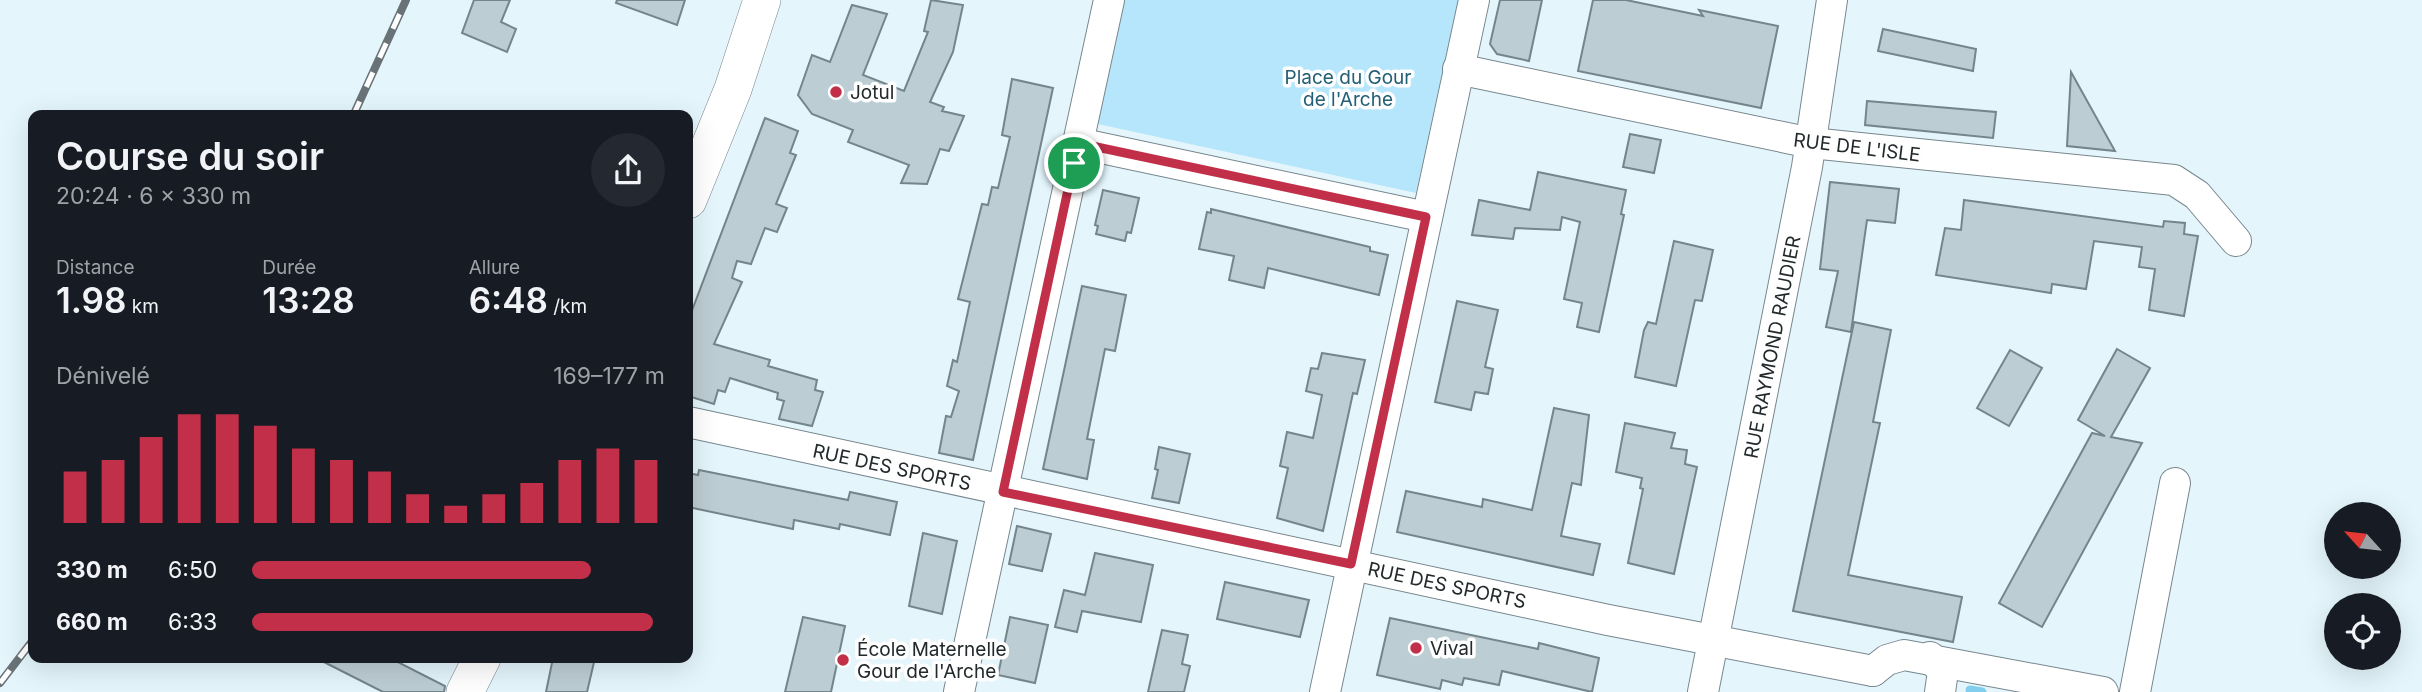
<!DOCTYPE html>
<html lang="fr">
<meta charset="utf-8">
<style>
:root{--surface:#171b24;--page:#242831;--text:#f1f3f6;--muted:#9ea1a6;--accent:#c13048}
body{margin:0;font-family:Inter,sans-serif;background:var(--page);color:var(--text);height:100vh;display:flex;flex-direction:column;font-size:26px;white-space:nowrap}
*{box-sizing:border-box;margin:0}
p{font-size:23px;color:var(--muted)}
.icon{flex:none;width:38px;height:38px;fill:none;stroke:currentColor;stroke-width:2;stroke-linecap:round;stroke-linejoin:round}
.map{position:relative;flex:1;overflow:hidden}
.details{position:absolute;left:28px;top:110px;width:665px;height:553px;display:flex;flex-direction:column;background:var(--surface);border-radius:14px;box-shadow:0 7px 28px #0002}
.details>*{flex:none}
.needle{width:46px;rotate:297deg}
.buttons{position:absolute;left:2324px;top:502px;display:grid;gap:14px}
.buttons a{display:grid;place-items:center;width:77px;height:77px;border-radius:50%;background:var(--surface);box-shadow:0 7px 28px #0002;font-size:35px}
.pin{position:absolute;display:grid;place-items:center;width:60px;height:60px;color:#fff;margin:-30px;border:4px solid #fff;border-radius:50%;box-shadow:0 2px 7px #0007}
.round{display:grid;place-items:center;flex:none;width:74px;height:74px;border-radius:37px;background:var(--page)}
.summary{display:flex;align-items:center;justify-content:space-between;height:119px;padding:0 28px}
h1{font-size:38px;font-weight:600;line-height:52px}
.figures{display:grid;grid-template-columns:repeat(3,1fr);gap:10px;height:119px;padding:7px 28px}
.figures div{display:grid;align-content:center}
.figures b{font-size:35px;font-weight:600}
.figures small{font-size:19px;font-weight:400}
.figures p{font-size:19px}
.chart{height:196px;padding:14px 28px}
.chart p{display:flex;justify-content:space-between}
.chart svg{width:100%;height:126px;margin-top:7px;stroke:var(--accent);stroke-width:6}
ul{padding:0 28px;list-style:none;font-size:23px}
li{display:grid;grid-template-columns:112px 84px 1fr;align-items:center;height:52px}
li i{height:18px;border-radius:9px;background:var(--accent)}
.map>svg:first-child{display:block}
.green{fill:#b5e6fb}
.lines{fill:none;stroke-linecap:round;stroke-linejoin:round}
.stream{stroke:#81ceee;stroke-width:9}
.building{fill:#bdcdd4;stroke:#75858c;stroke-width:2}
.minor-casing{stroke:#78878e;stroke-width:32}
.major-casing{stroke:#78878e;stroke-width:38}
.minor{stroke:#fff;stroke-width:30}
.major{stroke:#fff;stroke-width:37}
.rail-casing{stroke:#697377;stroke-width:8}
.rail{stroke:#fefefe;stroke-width:5;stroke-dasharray:16;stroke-linecap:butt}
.route-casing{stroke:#fff;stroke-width:14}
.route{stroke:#c13048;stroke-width:9}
.poi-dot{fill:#c13048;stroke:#fefefe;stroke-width:2.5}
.labels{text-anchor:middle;stroke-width:7;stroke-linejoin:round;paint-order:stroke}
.park-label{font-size:19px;fill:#235f76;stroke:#fefefe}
.poi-label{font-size:19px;fill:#22292b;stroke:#fefefe;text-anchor:start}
.street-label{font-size:19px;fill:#22292b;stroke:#fefefe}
</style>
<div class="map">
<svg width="2422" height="692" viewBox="0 0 2422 692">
<rect width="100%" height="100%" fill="#e4f5fc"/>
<polygon class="green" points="1125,0 1458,0 1416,193 1098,124"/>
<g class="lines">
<polyline class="stream" points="1970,690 1982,692"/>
</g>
<g class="building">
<polygon points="474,0 510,0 501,22 516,29 507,52 462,33"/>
<polygon points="617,0 685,0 677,25 616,3"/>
<polygon points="931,0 963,5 953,52 930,102 944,107 942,111 964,116 949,151 940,149 927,184 901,183 909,165 848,142 853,130 812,114 798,95 812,55 830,62 852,5 887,14 863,75 904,91 928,32 924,31"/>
<polygon points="1500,0 1542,0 1529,61 1497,54 1490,44"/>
<polygon points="1593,0 1626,0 1703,16 1699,10 1778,26 1761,108 1578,71"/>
<polygon points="1883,29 1976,49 1973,71 1878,51"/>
<polygon points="2071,72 2115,151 2067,146"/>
<polygon points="1012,79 1053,88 973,460 939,453 946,416 951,417 959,391 947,386 953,360 957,362 970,302 958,299 982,204 988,205 992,187 998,188 1010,137 1002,135"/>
<polygon points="1867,101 1996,112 1993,138 1865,125"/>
<polygon points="765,118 798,131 790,153 796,155 776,204 787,208 777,232 765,228 751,264 737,261 732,278 742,282 714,344 770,360 768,366 817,380 815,390 823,392 812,426 779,419 784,401 777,399 778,393 730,378 725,392 718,390 714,404 688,396 688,321"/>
<polygon points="1630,134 1661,140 1654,173 1623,167"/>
<polygon points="1538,172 1626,190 1621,214 1624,215 1599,332 1577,327 1582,303 1564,299 1580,222 1562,217 1560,230 1515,228 1513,239 1472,235 1479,200 1530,210"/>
<polygon points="1830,182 1899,189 1895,223 1867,220 1851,332 1826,327 1838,271 1820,269"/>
<polygon points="1103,190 1139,198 1131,233 1127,232 1125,241 1096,234 1098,226 1095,225"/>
<polygon points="1964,200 2163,227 2164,221 2185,223 2184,234 2198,236 2184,316 2149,310 2155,269 2139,267 2142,247 2094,241 2086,289 2052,284 2051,293 1936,275 1945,228 1961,230"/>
<polygon points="1211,209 1370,247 1370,251 1388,255 1379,295 1268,268 1264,288 1229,280 1234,256 1199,249 1207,212 1211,213"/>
<polygon points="1674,241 1713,250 1702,301 1695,300 1676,386 1635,377 1644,330 1648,322 1656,324"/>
<polygon points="1082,286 1126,295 1115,351 1105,349 1087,439 1094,440 1087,479 1043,469"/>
<polygon points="1457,301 1498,310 1485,367 1493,369 1488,394 1475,392 1471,410 1435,402"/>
<polygon points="1854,322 1891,330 1873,422 1880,423 1848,575 1962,597 1953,642 1793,611"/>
<polygon points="2117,349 2150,368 2111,437 2142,443 2042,627 1999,603 2092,433 2105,436 2078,420"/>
<polygon points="2010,350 2042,368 2009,426 1977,408"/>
<polygon points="1322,353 1365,360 1357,394 1353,393 1323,531 1277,518 1288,468 1280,466 1287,432 1313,438 1322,395 1306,391 1311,368 1318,369"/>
<polygon points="1554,408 1589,415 1581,485 1572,483 1561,536 1600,544 1593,575 1397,532 1406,491 1482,507 1483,499 1532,510"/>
<polygon points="1625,423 1675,433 1671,448 1687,450 1685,464 1697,467 1674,574 1628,563 1643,489 1640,488 1642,478 1616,472"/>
<polygon points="1159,447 1190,454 1179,503 1152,498 1158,470 1155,469"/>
<polygon points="699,470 848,500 850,492 897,502 890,535 840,524 839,529 794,520 793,529 688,507 688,473 698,475"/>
<polygon points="1017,526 1051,534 1042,571 1009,564"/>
<polygon points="923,533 957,541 942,614 909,606"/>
<polygon points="1095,553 1153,565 1141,622 1082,611 1077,632 1055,627 1064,590 1085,595"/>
<polygon points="1225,582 1309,600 1300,637 1217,619"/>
<polygon points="803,617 845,626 831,692 785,692"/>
<polygon points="1010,617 1048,625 1035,683 998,675"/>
<polygon points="1390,618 1538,649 1539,643 1599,658 1592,692 1502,671 1499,685 1464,678 1462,685 1442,680 1440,689 1377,675"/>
<polygon points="1162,630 1188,635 1182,664 1190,666 1184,692 1148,692"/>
<polygon points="316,658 390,658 445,686 444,692 383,692"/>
<polygon points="553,658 595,658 587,692 546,692"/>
</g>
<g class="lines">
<g class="minor-casing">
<g id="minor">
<polyline points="1458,69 1811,143 2174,180 2197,195 2236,241"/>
<polyline points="1078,143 1426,217"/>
<polyline points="688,422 1608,620 1873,671"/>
<polyline points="1930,657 1943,671 1940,692"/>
<polyline points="1873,671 1887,660 1904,655 2103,692"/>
<polyline points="959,692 1109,0"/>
<polyline points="1325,692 1474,0"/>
<polyline points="1703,692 1807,167 1832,0"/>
<polyline points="2135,692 2175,483"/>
</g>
</g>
<g class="major-casing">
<g id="major">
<polyline points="688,200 733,89 762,0"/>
<polyline points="465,692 482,658"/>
</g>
</g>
<use href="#minor" class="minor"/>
<use href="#major" class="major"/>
<g class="rail-casing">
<g id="rail">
<polyline points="353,116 406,0"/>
<polyline points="0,683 33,640"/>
</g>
</g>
<use href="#rail" class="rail"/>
</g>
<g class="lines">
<g class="route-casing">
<polygon id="route" points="1078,143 1426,217 1351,564 1003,492"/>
</g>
<use href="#route" class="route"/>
</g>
<g class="poi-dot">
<circle cx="836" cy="92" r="7"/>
<circle cx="1416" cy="648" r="7"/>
<circle cx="843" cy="660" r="7"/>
</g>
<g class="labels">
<g class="park-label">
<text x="1348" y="84">Place du Gour<tspan x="1348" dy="22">de l'Arche</tspan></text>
</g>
<g class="poi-label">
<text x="850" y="99">Jotul</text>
<text x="1430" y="655">Vival</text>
<text x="857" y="656">École Maternelle<tspan x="857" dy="22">Gour de l'Arche</tspan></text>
</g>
<g class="street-label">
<text transform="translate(1857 147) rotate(7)" y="7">RUE DE L'ISLE</text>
<text transform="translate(1772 347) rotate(-79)" y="7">RUE RAYMOND RAUDIER</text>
<text transform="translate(892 467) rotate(12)" y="7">RUE DES SPORTS</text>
<text transform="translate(1447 585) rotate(12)" y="7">RUE DES SPORTS</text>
</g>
</g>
</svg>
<div class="buttons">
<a><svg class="needle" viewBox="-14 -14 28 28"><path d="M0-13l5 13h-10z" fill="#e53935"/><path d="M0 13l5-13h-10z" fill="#9ea1a6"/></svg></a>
<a><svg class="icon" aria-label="locate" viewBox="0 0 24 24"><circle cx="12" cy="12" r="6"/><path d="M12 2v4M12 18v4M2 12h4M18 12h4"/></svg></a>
</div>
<div class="pin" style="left:1074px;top:163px;background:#1e9e55"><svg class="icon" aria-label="arrive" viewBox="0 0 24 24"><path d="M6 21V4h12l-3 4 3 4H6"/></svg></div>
<section class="details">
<div class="summary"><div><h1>Course du soir</h1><p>20:24 · 6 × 330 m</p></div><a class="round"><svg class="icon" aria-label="share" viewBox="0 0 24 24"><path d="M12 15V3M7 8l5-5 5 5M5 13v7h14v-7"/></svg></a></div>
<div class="figures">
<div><p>Distance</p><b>1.98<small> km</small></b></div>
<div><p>Durée</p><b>13:28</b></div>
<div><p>Allure</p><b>6:48<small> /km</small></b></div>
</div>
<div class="chart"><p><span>Dénivelé</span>169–177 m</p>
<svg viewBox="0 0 160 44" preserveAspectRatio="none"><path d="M5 44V26M15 44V22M25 44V14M35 44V6M45 44V6M55 44V10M65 44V18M75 44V22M85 44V26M95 44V34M105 44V38M115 44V34M125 44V30M135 44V22M145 44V18M155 44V22"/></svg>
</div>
<ul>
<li><b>330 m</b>6:50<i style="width:82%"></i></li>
<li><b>660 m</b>6:33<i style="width:97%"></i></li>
</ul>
</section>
</div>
